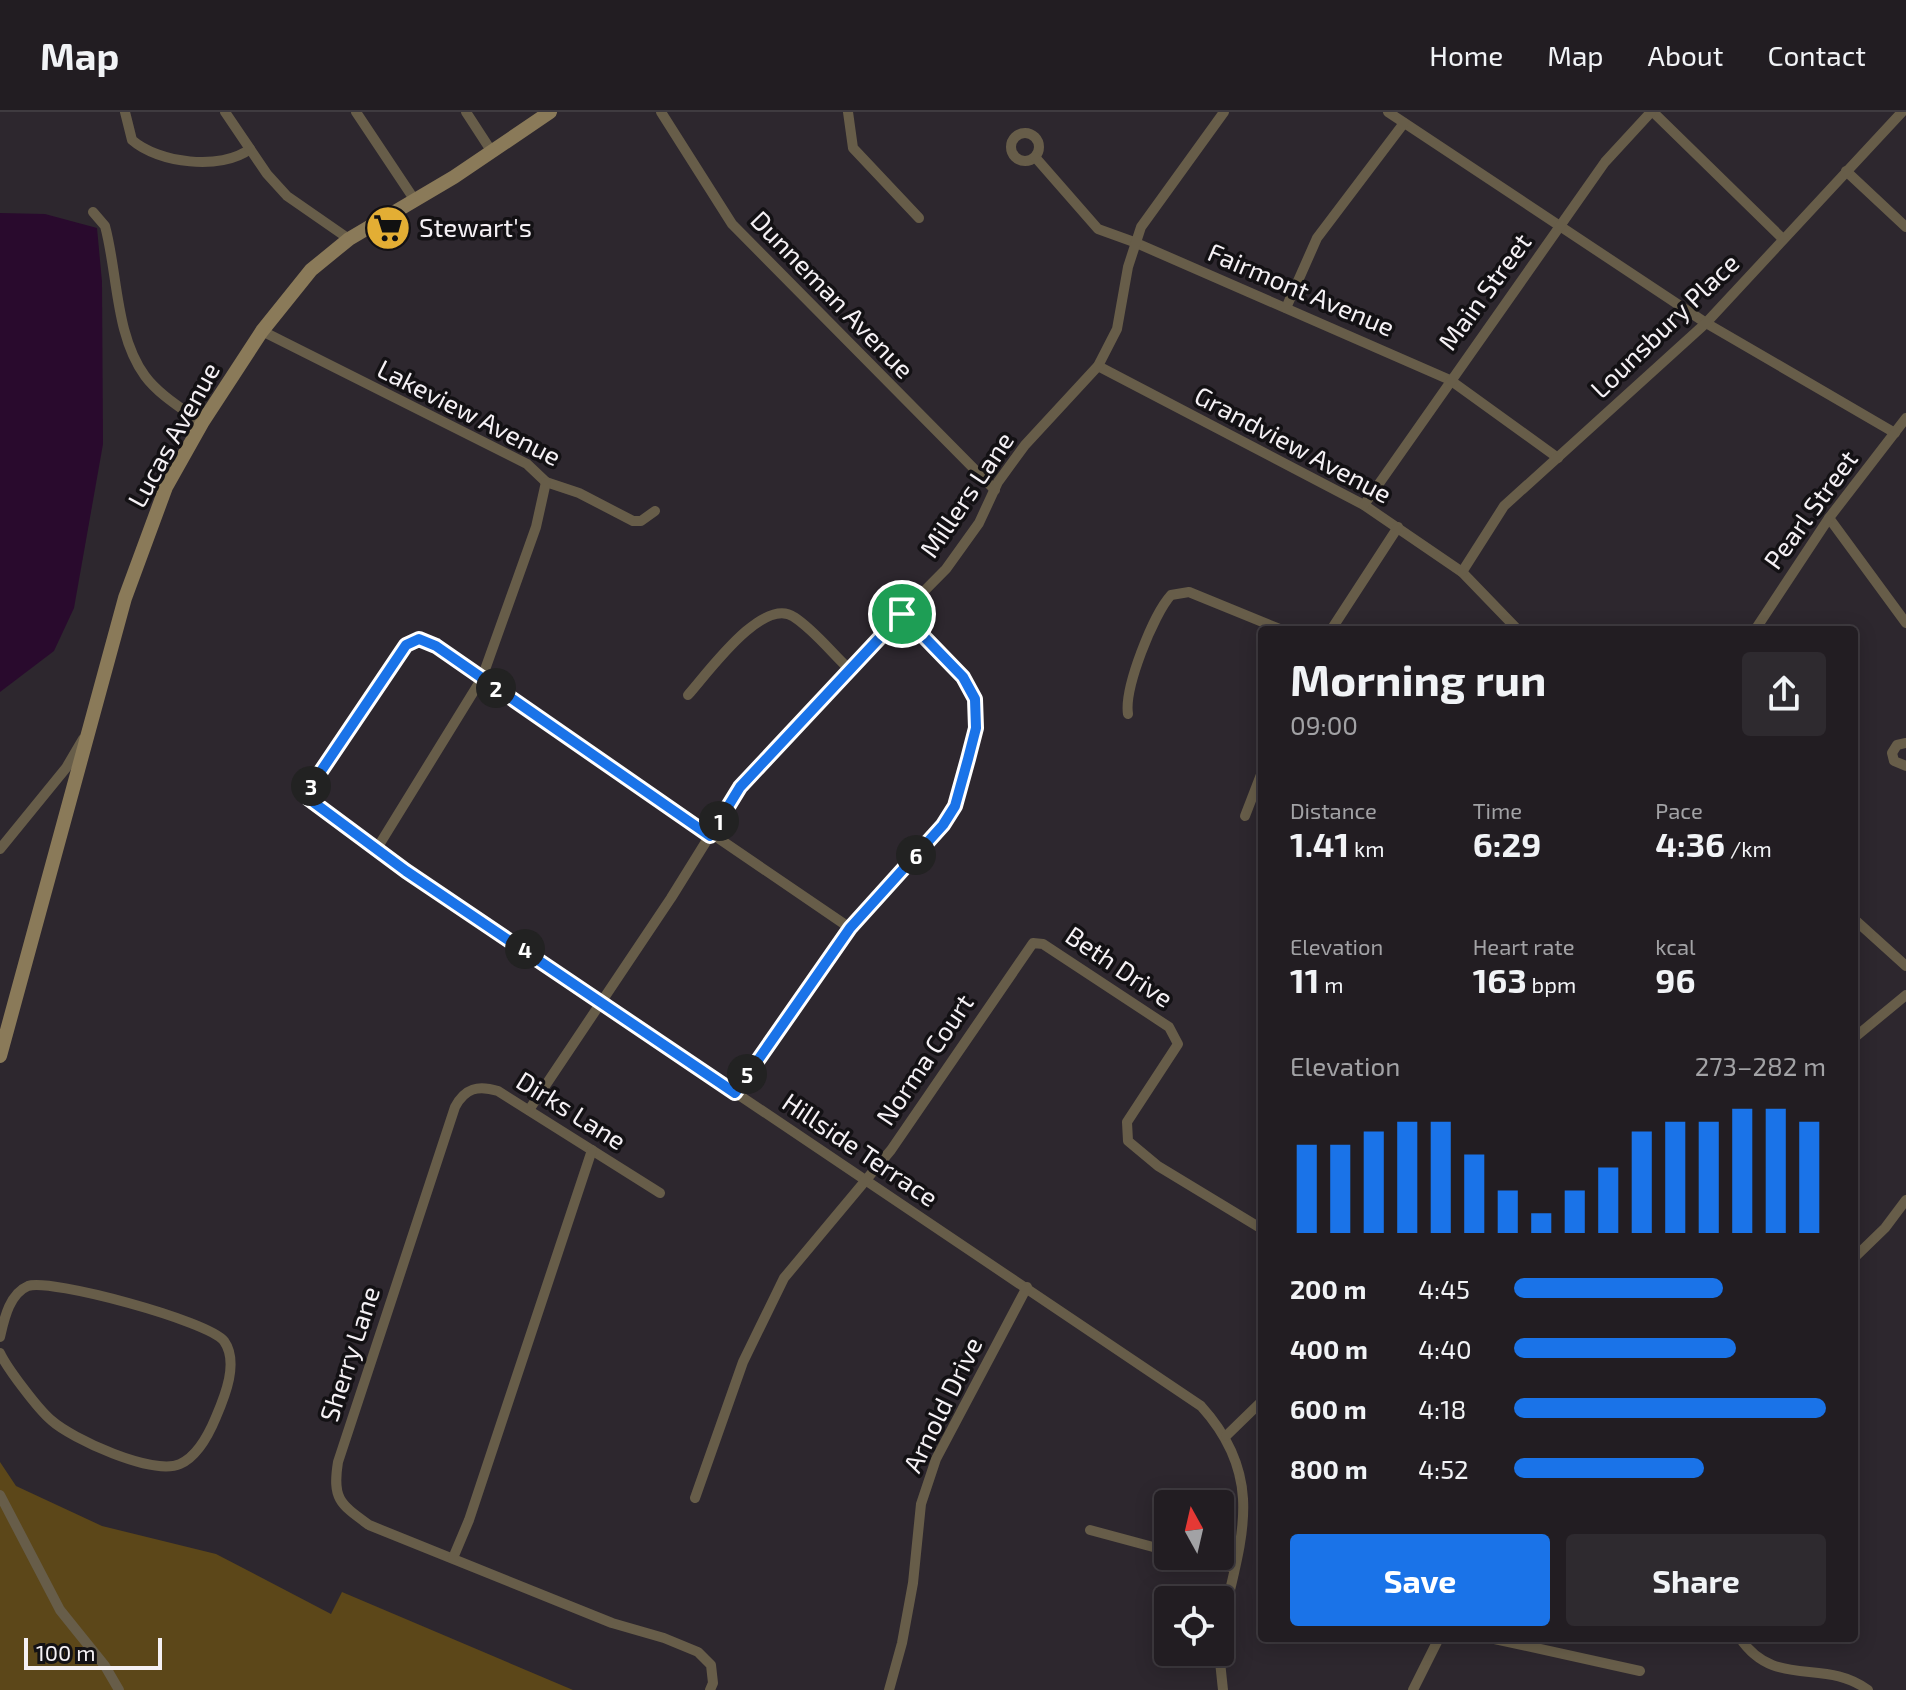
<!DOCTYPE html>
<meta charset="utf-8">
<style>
:root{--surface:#221d22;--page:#2e2a2f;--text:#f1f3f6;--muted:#a2a2a5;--line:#3f3b40;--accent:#1a73e8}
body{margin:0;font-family:"Exo 2",sans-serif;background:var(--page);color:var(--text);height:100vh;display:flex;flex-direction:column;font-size:30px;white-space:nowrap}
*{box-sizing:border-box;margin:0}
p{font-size:26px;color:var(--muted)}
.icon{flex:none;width:44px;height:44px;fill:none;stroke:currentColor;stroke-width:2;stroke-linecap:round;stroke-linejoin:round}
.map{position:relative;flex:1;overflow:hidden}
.sheet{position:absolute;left:1258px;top:514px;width:600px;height:1016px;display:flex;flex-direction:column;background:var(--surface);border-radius:8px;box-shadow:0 4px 20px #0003,0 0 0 2px var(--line)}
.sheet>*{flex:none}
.needle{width:52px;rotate:352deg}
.fabs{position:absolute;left:1154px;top:1378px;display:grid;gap:16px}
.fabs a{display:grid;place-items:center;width:80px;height:80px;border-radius:8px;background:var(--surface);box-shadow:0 4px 20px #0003,0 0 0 2px var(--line);font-size:40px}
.scale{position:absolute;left:24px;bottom:20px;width:138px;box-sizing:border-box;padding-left:8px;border:4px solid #f5f1f5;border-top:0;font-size:22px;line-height:28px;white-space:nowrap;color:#f5f1f5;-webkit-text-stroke:6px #131114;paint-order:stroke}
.pin{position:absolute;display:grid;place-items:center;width:68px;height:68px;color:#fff;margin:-34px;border:4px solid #fff;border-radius:50%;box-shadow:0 2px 8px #0007}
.km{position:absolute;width:40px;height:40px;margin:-20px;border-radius:50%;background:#222;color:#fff;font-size:22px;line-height:40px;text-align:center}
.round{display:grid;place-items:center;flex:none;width:84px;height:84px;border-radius:8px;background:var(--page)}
.summary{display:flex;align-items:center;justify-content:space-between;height:136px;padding:0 32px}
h1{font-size:44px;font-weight:700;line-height:60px}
.figures{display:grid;grid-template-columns:repeat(3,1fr);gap:12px;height:136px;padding:8px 32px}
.figures div{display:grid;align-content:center}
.figures b{font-size:34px;font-weight:700}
.figures small{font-size:22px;font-weight:400}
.figures p{font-size:22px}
.chart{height:224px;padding:16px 32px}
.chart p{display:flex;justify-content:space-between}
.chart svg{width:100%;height:144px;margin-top:8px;stroke:var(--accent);stroke-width:6}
.primary-button{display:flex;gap:16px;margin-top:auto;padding:16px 32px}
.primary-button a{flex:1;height:92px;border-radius:8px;background:var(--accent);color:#fff;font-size:32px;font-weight:700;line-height:92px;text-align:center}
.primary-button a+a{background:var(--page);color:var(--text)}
ul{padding:0 32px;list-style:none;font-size:26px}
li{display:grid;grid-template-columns:128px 96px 1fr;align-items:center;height:60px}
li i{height:20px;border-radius:10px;background:var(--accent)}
header{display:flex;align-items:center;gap:48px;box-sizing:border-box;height:112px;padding:0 40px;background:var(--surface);border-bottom:2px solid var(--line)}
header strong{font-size:38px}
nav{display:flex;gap:44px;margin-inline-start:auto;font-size:28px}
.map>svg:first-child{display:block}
.green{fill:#5c4719}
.water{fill:#290a2d}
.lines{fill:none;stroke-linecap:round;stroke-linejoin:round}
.street{stroke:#675d49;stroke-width:10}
.secondary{stroke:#8a7a59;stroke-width:14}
.route-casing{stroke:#fff;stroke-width:16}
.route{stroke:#1a73e8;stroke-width:10}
.labels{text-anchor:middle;stroke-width:7;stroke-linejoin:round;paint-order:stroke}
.poi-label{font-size:26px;fill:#f5f1f5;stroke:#131114;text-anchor:start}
.street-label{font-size:26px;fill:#f5f1f5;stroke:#131114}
</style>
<header>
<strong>Map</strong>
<nav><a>Home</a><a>Map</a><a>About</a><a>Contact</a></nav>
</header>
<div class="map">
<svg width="1906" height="1578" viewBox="0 0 1906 1578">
<rect width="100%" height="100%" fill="#2d272e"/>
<polygon class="green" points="0,1350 16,1374 102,1414 216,1442 331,1502 342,1480 573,1578 0,1578"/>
<polygon class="water" points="0,101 45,102 97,116 102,170 103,332 74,496 54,539 0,580"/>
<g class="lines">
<g class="street">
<path d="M125,0L132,28C158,51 221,59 250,37"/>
<polyline points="225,0 267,62 287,84 349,127"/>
<polyline points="356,0 414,87"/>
<polyline points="466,0 492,40"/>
<polyline points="661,0 732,112 995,378"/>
<polyline points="848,0 853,36 919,106"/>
<polyline points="1388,0 1706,211 1895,321"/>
<polyline points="1653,0 1783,127"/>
<circle cx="1025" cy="35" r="14"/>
<polyline points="1035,45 1098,117 1134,130 1450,268 1558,346"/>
<polyline points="1846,59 1906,115"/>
<path d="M93,100L105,114C118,162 115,223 145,264C159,283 183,297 202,311"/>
<polyline points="1286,196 1317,126 1404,11"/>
<polyline points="262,219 527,352 546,370 579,381 633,409 641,409 655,399"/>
<polyline points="1098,254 1364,393 1462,460 1518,518"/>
<polyline points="1364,393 1605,50 1651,0"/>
<polyline points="1829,406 1906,511"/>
<polyline points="1462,460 1504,394 1706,211 1902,0"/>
<polyline points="1331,518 1398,415"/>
<polyline points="1755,518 1829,406 1906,306"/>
<path d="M688,583C707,562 763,483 794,505C814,518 831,540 848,556"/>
<path d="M1128,602C1124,576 1153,503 1171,483L1189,480L1282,518"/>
<polyline points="1906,631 1897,633 1892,641 1894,649 1906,654"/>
<polyline points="1245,704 1262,660"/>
<polyline points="0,737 66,656 83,627"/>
<polyline points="376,738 482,566 536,415 546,370"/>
<polyline points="1854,807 1906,854"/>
<path d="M850,816L435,533L419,527L406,533L309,679L311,692L406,759L1201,1294C1269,1369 1239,1432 1220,1521"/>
<polyline points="1854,926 1906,883"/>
<polyline points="735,981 850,816 943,713 955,694 968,647 976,616 975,587 963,565 902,502"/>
<polyline points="529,998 671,786 740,675 848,556 946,457 979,411 998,370 1025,333 1098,254 1117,217 1128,155 1141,115 1224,0"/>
<path d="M660,1081L498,979C478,973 465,976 455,995L338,1350C332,1387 340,1392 369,1413L612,1511L664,1526L698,1540L711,1553L713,1571L710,1578"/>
<polyline points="1854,1146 1885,1116 1906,1088"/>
<path d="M0,1225C4,1208 9,1182 28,1174C50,1166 209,1209 224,1229C239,1250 225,1284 216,1305C209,1322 198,1344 180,1352C153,1364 72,1327 51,1308C38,1297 7,1256 0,1241"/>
<polyline points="1226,1324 1262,1289"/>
<polyline points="0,1383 60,1498 105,1554 119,1578"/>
<polyline points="695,1386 743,1250 784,1166 891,1038 1033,831 1043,832 1169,915 1178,932 1127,1010 1128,1029 1158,1054 1262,1117"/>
<polyline points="1090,1418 1168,1439"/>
<polyline points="1187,1444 1234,1456"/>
<polyline points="453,1446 469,1408 592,1038"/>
<polyline points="1490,1526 1640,1559"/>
<path d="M1740,1526C1775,1578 1824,1545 1868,1578"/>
<polyline points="1219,1540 1223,1578"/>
<polyline points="889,1578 902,1531 913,1471 921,1392 936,1347 1027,1175"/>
<polyline points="1413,1578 1439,1526"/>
</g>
<polyline class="secondary" points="0,944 125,486 166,375 202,311 262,219 311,158 349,127 454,65 550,0"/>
</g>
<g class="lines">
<g class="route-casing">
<polygon id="route" points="902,502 963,565 975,587 976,616 968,647 955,694 943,713 850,816 735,981 406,759 309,687 315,668 406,533 419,527 436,534 710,724 740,675"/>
</g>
<use href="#route" class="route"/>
</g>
<defs>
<g id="supermarket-disc" transform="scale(2.3)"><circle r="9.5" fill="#e3ae34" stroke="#131114"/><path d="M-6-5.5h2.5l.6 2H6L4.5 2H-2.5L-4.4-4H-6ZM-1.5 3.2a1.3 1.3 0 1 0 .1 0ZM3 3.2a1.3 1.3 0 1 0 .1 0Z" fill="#111"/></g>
</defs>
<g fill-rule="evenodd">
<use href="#supermarket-disc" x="388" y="116"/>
</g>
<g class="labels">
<g class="poi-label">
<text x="419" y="125">Stewart's</text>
</g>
<g class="street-label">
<text transform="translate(1301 178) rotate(23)" y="9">Fairmont Avenue</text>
<text transform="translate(1485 180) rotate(-54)" y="9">Main Street</text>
<text transform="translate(832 183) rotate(46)" y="9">Dunneman Avenue</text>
<text transform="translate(1665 214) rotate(-44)" y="9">Lounsbury Place</text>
<text transform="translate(469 301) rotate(27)" y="9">Lakeview Avenue</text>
<text transform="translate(174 323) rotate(-61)" y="9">Lucas Avenue</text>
<text transform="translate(1293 333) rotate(28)" y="9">Grandview Avenue</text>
<text transform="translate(967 383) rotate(-56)" y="9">Millers Lane</text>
<text transform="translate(1811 398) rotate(-54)" y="9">Pearl Street</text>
<text transform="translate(1119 855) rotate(34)" y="9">Beth Drive</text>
<text transform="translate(925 948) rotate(-56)" y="9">Norma Court</text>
<text transform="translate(571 999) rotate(32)" y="9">Dirks Lane</text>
<text transform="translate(860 1038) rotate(34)" y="9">Hillside Terrace</text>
<text transform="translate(350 1242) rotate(-72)" y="9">Sherry Lane</text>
<text transform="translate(943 1293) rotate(-64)" y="9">Arnold Drive</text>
</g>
</g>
</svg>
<div class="fabs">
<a><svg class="needle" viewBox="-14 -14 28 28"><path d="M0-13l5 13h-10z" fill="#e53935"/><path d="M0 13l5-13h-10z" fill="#a2a2a5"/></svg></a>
<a><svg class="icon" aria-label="locate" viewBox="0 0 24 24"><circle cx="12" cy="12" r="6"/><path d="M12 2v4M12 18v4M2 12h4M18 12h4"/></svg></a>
</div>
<div class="scale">100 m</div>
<div class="pin" style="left:902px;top:502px;background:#1e9e55"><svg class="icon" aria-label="arrive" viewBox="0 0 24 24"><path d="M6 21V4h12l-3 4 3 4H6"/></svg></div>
<b class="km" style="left:719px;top:709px">1</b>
<b class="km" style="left:496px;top:576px">2</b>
<b class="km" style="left:311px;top:674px">3</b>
<b class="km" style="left:525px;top:837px">4</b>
<b class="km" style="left:747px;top:962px">5</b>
<b class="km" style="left:916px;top:743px">6</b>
<section class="sheet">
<div class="summary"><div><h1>Morning run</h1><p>09:00</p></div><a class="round"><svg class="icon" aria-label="share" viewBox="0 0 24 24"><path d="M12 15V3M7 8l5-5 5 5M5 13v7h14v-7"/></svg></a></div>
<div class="figures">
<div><p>Distance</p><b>1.41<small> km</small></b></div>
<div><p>Time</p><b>6:29</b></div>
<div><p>Pace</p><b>4:36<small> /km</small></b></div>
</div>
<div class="figures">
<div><p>Elevation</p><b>11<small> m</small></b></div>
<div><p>Heart rate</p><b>163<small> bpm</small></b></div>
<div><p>kcal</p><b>96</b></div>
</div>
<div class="chart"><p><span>Elevation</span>273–282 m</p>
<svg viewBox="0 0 160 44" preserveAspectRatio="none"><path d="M5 44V17M15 44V17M25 44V13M35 44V10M45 44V10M55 44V20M65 44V31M75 44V38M85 44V31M95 44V24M105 44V13M115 44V10M125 44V10M135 44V6M145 44V6M155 44V10"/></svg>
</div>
<ul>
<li><b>200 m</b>4:45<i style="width:67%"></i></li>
<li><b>400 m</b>4:40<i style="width:71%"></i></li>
<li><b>600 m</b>4:18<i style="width:100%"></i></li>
<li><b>800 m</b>4:52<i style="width:61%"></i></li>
</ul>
<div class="primary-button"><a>Save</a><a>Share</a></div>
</section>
</div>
